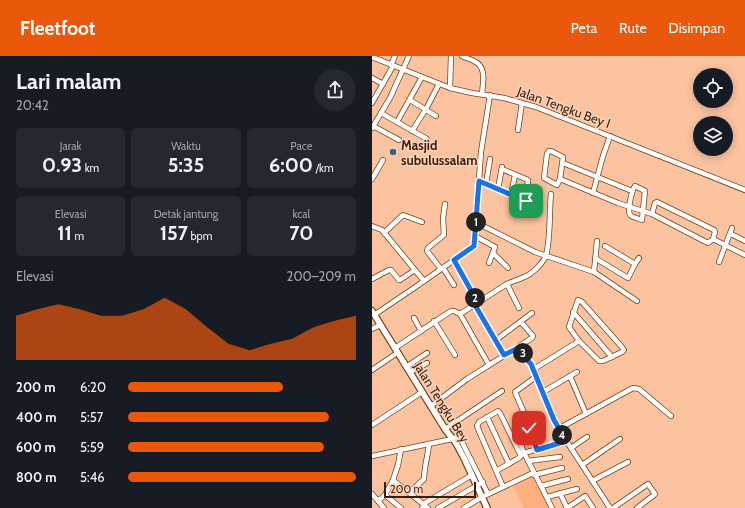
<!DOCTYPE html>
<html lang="id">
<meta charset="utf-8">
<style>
:root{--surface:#171b24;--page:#242831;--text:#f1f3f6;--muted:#9ea1a6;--accent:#ea580c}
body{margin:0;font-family:Cabin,sans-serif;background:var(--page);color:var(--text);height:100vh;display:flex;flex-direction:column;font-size:15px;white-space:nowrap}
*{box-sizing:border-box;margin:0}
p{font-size:13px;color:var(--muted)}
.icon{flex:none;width:22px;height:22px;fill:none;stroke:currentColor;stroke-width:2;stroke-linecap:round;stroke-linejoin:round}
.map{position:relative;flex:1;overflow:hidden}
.drawer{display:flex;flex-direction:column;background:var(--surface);width:372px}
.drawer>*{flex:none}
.buttons{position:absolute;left:321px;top:12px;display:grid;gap:8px}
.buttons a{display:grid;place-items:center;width:40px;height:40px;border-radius:50%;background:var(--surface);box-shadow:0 2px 10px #0003;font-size:20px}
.scale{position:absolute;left:12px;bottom:10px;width:92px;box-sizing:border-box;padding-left:4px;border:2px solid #381e0c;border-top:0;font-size:11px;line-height:14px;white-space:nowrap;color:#381e0c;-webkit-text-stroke:3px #ffd3b9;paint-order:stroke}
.pin{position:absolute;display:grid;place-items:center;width:34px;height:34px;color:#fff;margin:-17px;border-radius:8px;box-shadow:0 2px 6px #0006}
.km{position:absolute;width:20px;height:20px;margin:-10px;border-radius:50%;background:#222;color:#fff;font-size:11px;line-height:20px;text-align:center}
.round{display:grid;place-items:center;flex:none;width:42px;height:42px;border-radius:21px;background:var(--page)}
.head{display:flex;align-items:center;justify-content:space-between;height:68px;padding:0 16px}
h1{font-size:22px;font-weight:700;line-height:30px}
.metrics{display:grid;grid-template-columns:repeat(3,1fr);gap:6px;height:68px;padding:4px 16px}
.metrics div{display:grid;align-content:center;border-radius:6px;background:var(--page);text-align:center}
.metrics b{font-size:20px;font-weight:700}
.metrics small{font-size:11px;font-weight:400}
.metrics p{font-size:11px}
.chart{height:112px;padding:8px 16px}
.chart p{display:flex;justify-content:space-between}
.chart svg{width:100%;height:72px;margin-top:4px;fill:var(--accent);opacity:.7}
ul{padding:0 16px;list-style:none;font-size:13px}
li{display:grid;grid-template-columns:64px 48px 1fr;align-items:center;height:30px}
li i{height:10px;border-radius:5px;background:var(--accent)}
header{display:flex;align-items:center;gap:24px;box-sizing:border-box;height:56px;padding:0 20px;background:var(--accent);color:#fff}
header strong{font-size:19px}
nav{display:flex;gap:22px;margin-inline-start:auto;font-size:14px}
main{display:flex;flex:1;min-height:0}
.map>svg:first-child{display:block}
.built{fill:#fdb07f}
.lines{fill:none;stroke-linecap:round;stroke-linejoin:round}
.stream{stroke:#449c7e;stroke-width:1}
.minor-casing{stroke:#7b3f11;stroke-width:6}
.major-casing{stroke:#7b3f11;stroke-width:8}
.minor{stroke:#fff;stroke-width:4.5}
.major{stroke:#fff;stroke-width:5.5}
.route-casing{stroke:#fff;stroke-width:8}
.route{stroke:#1a73e8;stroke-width:5}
.poi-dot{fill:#306681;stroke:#ffd3b9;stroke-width:1.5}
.labels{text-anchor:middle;stroke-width:3;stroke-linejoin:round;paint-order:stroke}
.street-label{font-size:13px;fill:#381e0c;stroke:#ffd3b9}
.poi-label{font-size:13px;font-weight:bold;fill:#381e0c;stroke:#ffd3b9;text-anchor:start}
</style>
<header>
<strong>Fleetfoot</strong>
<nav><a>Peta</a><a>Rute</a><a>Disimpan</a></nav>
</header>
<main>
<section class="drawer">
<div class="head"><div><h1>Lari malam</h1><p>20:42</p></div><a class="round"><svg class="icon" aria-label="share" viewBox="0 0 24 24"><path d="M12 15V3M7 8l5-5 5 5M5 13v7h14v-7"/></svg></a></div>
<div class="metrics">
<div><p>Jarak</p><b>0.93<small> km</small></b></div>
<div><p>Waktu</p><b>5:35</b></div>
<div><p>Pace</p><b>6:00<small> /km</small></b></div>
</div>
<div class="metrics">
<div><p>Elevasi</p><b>11<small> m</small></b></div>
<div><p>Detak jantung</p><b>157<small> bpm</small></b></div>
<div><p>kcal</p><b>70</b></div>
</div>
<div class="chart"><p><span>Elevasi</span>200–209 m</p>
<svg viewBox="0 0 160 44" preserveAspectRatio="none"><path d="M0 44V17L10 13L20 10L30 13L40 17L50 17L60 13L70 6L80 13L90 24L100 34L110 38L120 34L130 31L140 24L150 20L160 17V44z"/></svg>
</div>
<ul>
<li><b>200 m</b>6:20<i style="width:68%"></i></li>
<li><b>400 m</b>5:57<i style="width:88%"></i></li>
<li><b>600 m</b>5:59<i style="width:86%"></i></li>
<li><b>800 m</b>5:46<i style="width:100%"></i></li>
</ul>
</section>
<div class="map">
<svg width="373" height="452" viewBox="0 0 373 452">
<rect width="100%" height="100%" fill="#fbc3a0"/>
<polygon class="built" points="161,419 178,452 152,452 140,429"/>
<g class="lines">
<g class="stream">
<polyline points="239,78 290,99"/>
<polyline points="266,94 373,137"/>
</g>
<g class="minor-casing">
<g id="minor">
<path d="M90,0C94,2 98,3 102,5C115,11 111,26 110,38"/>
<polyline points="0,1 78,32 100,37 132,42 164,51 373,134"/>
<polyline points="19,9 23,0"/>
<polyline points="0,22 11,28"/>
<polyline points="78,32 79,0"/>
<polyline points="38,44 64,60"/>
<polyline points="0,47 21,10"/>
<polyline points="9,57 55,83"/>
<polyline points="25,66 50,21"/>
<polyline points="1,70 27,84"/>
<polyline points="0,72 18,42 37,0"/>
<polyline points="146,74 150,47"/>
<polyline points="40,75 54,53 67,28"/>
<polygon points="179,95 191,101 188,123 185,129 172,122 175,98 177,95"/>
<polyline points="191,107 260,135"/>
<polyline points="0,123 11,104"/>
<polyline points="188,123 246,147 280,158 336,187 341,183"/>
<polyline points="107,125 154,145 156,124 130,113"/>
<polyline points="114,128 118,103"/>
<path d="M263,130L273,135L270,164C267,163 260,161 258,159C255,154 260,134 263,130Z"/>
<polyline points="126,133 130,111"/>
<polyline points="221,137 231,100 238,80"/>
<polyline points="139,139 143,119"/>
<polyline points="280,158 283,147 285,146 342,174 343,176 341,183 373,199"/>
<polyline points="103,166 163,196 222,216 225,185"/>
<polyline points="0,170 10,174 52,225"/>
<polyline points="12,177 31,159 50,166"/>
<polyline points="359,178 373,185"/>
<polyline points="103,180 123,191 117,207"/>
<polyline points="121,197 136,212"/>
<polyline points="223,202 256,222 263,208 233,190"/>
<polyline points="82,204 106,247"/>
<polyline points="347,206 360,172"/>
<polyline points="263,208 267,202"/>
<polyline points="71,212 82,229"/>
<polyline points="69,213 55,195 56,192 72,179 71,162 73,148"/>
<polyline points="222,216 265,245"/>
<polyline points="0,223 17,214 19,214 27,224 28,224 43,214"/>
<polyline points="135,228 147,252"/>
<polygon points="206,244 210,246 249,290 252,294 250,296 231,305 227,305 207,285 197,271"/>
<polyline points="103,249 132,299"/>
<polyline points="201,256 240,301"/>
<polyline points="88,258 117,309"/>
<polyline points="2,259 42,232 102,190 109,96 118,39"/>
<polyline points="42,262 49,275"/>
<polyline points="62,265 83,299"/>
<polyline points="0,273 8,269"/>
<polyline points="124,284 160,257"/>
<path d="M148,291C151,300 158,305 162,313L186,372L238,452"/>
<path d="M23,292L79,255H82L88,258C104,248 119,238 135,228C141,225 146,224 152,221C159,219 169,209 173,202C179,189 177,154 179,138"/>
<polyline points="34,311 55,297"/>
<polyline points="162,313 207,285"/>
<polyline points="0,314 25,297"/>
<polyline points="38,316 55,307"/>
<polyline points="198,320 214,358"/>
<polyline points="171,336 205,316"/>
<polyline points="59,350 95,323 160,282 161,280 149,266"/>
<polyline points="115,361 137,408"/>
<polyline points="156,366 143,336 165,320"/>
<polyline points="0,369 50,336"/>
<polyline points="157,372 165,394"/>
<polyline points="73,373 130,335"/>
<polyline points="186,373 261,332 267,333 299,360"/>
<polyline points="144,376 152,397 169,430 196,423"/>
<polyline points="199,392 215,381"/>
<polyline points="29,393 26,409 21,424 56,452"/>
<polyline points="152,397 194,385"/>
<polyline points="0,400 80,383 87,380 116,438"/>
<polyline points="156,405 188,401"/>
<polyline points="210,409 248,383"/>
<polyline points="124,415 147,402 149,400 128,357 126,355 107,366 105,370 131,431"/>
<polyline points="162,419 190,412"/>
<polyline points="220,425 256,406"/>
<polyline points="169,430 180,452"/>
<path d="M38,436L52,423C52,411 56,400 57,388"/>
<polyline points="188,437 195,452"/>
<polyline points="0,438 12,452"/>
<polyline points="13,439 29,452"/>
<polyline points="175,441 205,433"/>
<polyline points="6,445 13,439 21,424"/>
<polyline points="50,452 53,449 53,447 100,419"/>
<polyline points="66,452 111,426"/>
<polyline points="92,452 110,441 161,417"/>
<polyline points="195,452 213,440 221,452"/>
<polyline points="241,452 276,428 283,438 282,439 265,452"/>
</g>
</g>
<g class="major-casing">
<polyline id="major" points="0,255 73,373 84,387 93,404 115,452"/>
</g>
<use href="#minor" class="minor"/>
<use href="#major" class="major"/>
</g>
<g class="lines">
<g class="route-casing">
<polyline id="route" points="154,145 107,125 102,190 82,204 106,247 103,249 132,299 148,291 153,302 159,308 182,364 194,385 165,394 157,372"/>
</g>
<use href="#route" class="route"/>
</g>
<circle class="poi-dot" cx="21" cy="96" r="4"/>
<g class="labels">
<g class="street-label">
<text transform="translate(192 51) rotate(20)" y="5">Jalan Tengku Bey I</text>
<text transform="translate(70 346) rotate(58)" y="5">Jalan Tengku Bey</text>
</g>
<g class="poi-label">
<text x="29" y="94">Masjid<tspan x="29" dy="15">subulussalam</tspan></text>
</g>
</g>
</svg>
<div class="buttons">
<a><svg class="icon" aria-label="locate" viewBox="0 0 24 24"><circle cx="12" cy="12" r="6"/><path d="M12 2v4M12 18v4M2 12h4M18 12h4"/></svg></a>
<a><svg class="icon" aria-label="layers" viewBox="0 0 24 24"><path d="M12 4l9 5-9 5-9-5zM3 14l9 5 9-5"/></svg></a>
</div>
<div class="scale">200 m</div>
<div class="pin" style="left:154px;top:145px;background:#1e9e55"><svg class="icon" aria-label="arrive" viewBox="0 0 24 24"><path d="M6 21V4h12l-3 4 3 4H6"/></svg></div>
<div class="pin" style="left:157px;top:372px;background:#d93025"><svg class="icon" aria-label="check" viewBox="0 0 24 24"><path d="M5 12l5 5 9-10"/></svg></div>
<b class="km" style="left:104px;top:166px">1</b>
<b class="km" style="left:103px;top:242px">2</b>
<b class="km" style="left:151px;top:297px">3</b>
<b class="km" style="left:190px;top:379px">4</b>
</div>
</main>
